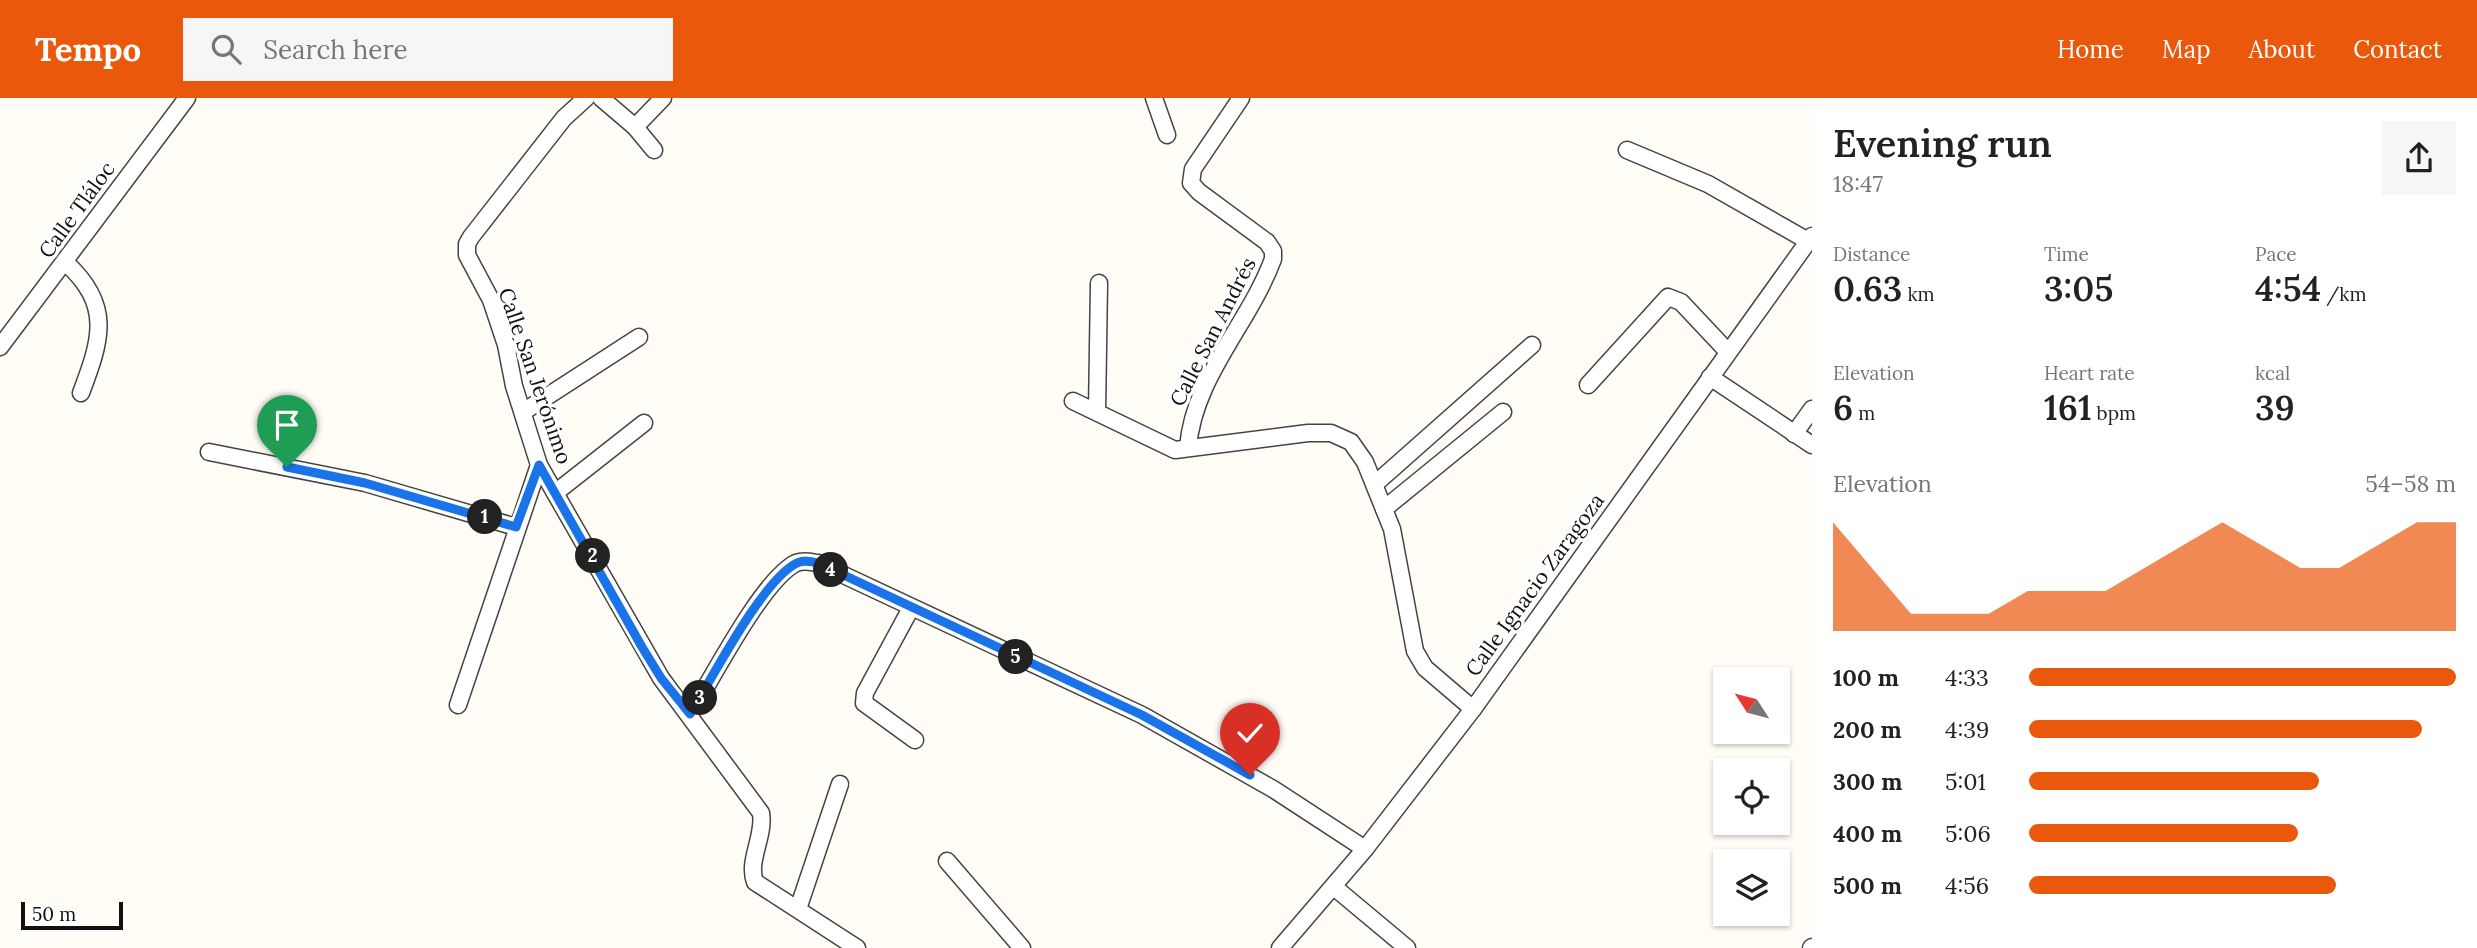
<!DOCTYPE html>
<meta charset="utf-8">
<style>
:root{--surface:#fff;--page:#f6f6f6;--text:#222;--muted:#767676;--accent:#ea580c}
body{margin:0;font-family:Lora,serif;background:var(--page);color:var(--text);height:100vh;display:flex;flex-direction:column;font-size:26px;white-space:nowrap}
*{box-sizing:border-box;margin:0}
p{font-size:23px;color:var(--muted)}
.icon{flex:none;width:38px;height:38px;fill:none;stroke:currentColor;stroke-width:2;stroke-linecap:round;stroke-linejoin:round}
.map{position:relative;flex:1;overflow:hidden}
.details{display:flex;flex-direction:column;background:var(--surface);width:665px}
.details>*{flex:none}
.needle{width:46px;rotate:306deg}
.controls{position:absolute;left:1713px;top:569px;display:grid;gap:14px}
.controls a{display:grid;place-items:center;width:77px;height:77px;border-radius:0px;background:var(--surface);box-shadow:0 2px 5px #0004;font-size:35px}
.scale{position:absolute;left:21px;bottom:18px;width:102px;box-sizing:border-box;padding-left:7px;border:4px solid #111;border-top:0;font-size:19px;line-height:24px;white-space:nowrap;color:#111;-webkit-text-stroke:5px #fff;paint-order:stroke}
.pin{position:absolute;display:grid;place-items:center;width:60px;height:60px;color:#fff;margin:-72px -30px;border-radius:50% 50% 50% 0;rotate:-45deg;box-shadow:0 0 7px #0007}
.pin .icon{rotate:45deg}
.km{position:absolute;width:35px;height:35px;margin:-18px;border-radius:50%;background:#222;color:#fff;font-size:19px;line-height:35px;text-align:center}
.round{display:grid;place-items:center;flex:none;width:74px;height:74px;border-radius:0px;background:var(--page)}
.headline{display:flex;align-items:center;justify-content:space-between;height:119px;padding:0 21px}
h1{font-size:38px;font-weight:600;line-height:52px}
.metrics{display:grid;grid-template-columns:repeat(3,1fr);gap:10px;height:119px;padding:7px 21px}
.metrics div{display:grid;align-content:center}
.metrics b{font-size:35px;font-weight:600}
.metrics small{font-size:19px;font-weight:400}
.metrics p{font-size:19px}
.chart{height:196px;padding:14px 21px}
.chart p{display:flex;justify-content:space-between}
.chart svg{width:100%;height:126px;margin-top:7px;fill:var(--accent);opacity:.7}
ul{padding:0 21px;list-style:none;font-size:23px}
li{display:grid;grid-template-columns:112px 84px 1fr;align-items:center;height:52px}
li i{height:18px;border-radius:9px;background:var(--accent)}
header{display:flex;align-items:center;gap:42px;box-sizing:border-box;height:98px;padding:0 35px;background:var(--accent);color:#fff}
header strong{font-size:33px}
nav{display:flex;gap:38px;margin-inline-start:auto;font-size:24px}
.search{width:490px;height:63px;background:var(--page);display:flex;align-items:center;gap:18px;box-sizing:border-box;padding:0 24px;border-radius:0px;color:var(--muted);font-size:26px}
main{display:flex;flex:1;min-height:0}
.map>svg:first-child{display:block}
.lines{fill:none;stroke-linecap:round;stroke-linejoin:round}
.minor-casing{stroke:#444;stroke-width:19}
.minor{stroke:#fff;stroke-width:16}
.route-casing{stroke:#fff;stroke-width:14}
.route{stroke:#1a73e8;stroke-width:9}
.labels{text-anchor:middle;stroke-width:7;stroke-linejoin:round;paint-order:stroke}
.street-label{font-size:21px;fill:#111;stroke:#fff}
</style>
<header>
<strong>Tempo</strong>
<div class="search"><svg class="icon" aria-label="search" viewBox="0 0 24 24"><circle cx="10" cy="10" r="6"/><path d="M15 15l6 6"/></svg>Search here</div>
<nav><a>Home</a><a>Map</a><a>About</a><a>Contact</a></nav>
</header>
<main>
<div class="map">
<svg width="1812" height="850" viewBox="0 0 1812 850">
<rect width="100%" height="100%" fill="#fffdf5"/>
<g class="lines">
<g class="minor-casing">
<g id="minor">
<path d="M586,0L564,20L471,139L467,146V157L491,202L506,247L514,288L539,367L661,580L761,715C765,738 747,763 755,784L857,850"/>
<polyline points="601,0 635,29 654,52"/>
<polyline points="1154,0 1167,37"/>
<polyline points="635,29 663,0"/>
<polyline points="1627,52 1708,86 1808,143"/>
<path d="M65,164C113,207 101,242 81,295"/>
<polyline points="0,249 187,0"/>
<polyline points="1710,279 1812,347"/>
<polyline points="1588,287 1668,199 1681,204 1728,254"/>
<polyline points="1073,303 1175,352 1308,335 1331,335 1351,344 1365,364 1392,431 1415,553 1425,570 1473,611"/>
<polyline points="523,314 639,239"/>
<polyline points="1097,314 1099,185"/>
<polyline points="1794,336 1812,311"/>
<path d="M1188,350C1193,280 1249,226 1273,161V153L1267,144L1199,94L1191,85L1193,71L1241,0"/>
<polyline points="209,354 365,385 516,429"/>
<polyline points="1375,386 1532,247"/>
<polyline points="555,395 644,325"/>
<polyline points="1384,411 1503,314"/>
<polyline points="911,510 865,595 864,605 915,642"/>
<polyline points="458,607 539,367"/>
<path d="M690,616C712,581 762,482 796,465C804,462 810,464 818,465L1142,617L1273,691L1365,751"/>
<polyline points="947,763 1022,850"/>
<polyline points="1334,789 1407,850"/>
<polyline points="798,811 840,686"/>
<polyline points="1280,850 1365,751 1473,611 1812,138"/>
<polyline points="1811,850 1812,849"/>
</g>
</g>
<use href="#minor" class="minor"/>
</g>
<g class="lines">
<g class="route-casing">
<path id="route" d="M287,369L365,385L516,429L539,367L642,549L661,580L690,616C712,581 762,482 797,465C804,462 810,463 818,465L1142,617L1250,677"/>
</g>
<use href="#route" class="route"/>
</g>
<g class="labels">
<g class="street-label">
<text transform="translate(77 112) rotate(-54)" y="7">Calle Tláloc</text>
<text transform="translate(1213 234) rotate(-63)" y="7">Calle San Andrés</text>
<text transform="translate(535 278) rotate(71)" y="7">Calle San Jerónimo</text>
<text transform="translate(1535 487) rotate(-54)" y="7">Calle Ignacio Zaragoza</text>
</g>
</g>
</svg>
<div class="controls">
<a><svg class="needle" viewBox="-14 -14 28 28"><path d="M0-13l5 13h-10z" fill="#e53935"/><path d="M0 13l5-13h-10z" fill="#767676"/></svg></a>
<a><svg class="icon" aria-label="locate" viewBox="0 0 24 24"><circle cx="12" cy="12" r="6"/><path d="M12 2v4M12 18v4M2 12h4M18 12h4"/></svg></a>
<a><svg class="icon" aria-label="layers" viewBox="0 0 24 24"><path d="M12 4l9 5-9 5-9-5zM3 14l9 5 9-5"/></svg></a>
</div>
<div class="scale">50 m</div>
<div class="pin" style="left:287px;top:369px;background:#1e9e55"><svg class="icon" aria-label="arrive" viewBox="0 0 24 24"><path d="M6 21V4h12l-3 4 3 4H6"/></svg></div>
<div class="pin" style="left:1250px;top:677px;background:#d93025"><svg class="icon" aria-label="check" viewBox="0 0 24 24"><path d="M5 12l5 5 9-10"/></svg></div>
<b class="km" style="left:485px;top:419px">1</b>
<b class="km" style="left:593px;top:458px">2</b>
<b class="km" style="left:700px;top:600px">3</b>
<b class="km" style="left:831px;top:472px">4</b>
<b class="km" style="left:1016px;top:559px">5</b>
</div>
<section class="details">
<div class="headline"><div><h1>Evening run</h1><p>18:47</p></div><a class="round"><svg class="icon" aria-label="share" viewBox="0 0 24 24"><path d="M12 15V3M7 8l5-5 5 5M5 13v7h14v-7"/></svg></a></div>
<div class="metrics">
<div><p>Distance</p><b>0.63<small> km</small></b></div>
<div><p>Time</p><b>3:05</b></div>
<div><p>Pace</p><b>4:54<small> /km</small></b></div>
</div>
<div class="metrics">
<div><p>Elevation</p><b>6<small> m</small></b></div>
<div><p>Heart rate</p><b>161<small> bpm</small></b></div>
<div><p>kcal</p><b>39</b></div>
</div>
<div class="chart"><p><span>Elevation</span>54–58 m</p>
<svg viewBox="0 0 160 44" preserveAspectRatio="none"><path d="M0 44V6L10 22L20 38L30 38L40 38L50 30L60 30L70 30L80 22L90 14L100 6L110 14L120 22L130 22L140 14L150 6L160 6V44z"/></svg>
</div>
<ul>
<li><b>100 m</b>4:33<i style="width:100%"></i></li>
<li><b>200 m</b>4:39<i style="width:92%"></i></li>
<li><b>300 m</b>5:01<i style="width:68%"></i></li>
<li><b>400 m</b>5:06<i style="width:63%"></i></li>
<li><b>500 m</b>4:56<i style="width:72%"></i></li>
</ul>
</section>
</main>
